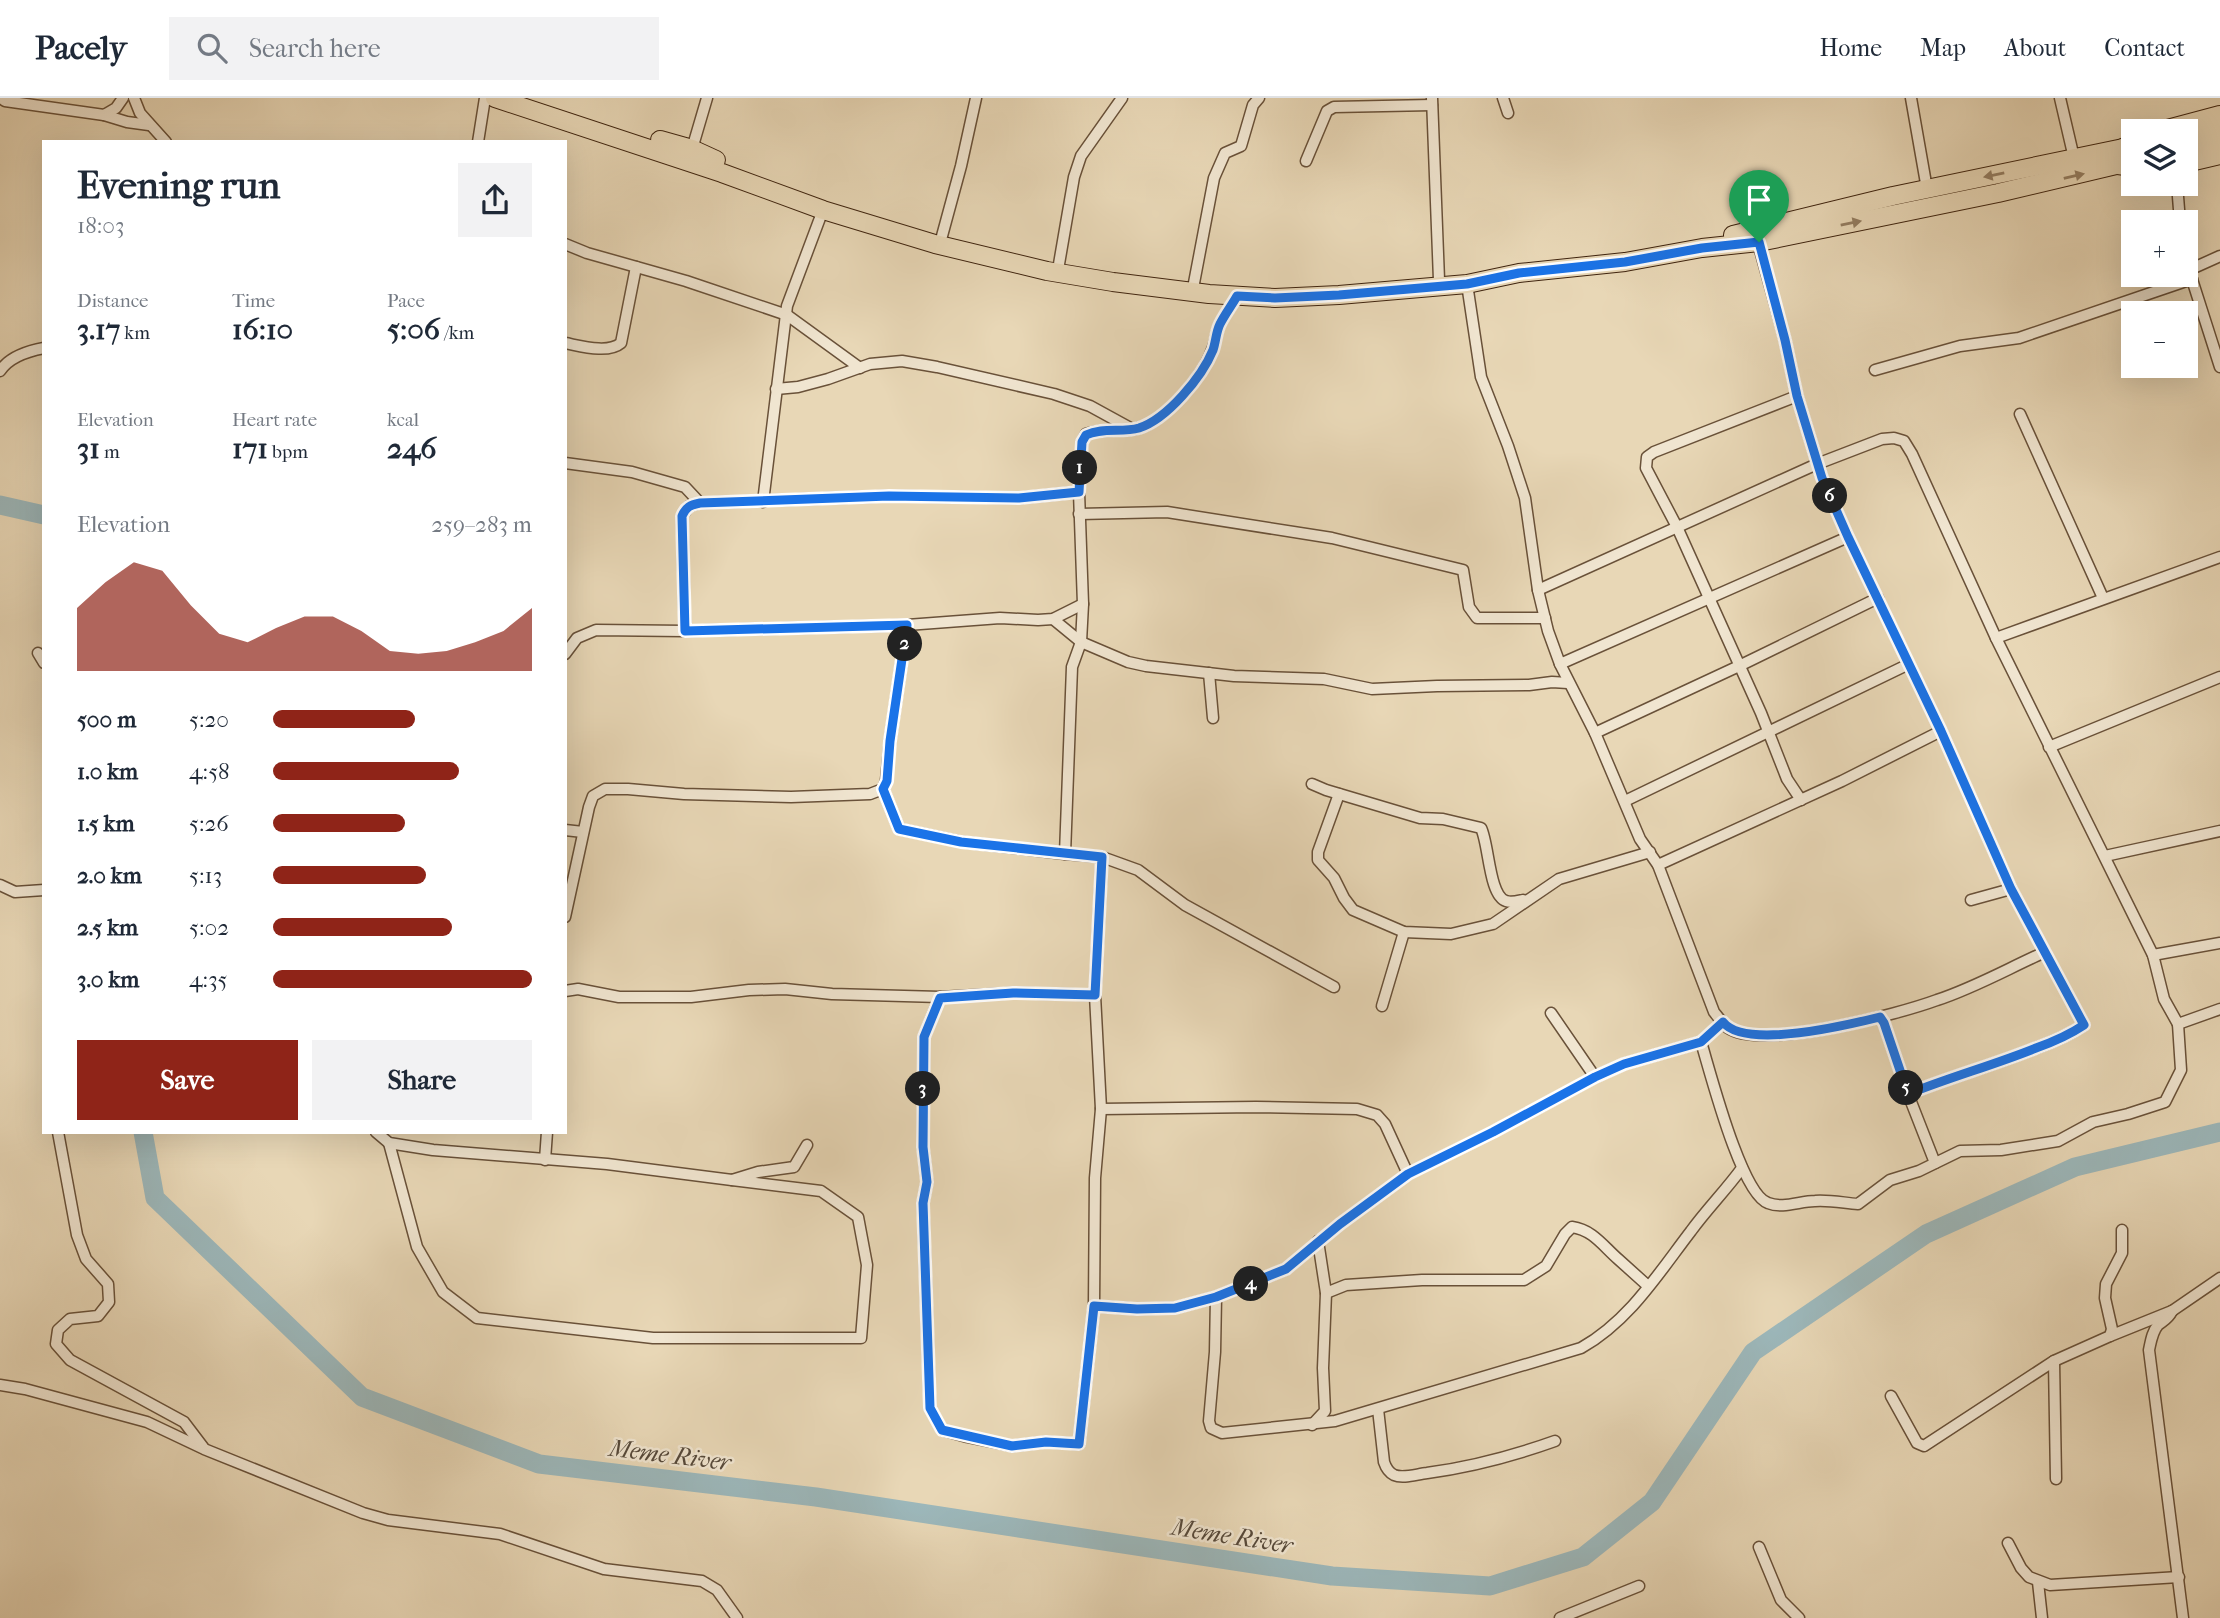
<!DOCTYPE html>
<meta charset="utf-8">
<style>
:root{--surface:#fff;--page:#f2f2f3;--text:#1f2937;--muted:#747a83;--line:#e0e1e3;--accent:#8f2418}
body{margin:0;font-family:"IM FELL French Canon",serif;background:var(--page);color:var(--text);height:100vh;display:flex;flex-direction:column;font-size:26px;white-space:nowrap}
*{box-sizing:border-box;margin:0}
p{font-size:23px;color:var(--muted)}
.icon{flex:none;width:38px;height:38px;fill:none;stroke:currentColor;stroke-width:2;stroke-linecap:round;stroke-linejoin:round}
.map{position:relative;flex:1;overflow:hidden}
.side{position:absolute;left:42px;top:42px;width:525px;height:994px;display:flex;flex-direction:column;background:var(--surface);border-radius:0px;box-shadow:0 7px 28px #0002}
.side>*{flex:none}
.controls{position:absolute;left:2121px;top:21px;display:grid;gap:14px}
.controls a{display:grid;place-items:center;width:77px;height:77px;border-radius:0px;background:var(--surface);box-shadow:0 7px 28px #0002;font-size:35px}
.pin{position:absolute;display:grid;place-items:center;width:60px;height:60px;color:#fff;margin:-72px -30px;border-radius:50% 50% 50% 0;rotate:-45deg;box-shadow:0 0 7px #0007}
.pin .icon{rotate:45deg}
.km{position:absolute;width:35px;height:35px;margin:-18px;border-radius:50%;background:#222;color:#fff;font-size:19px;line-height:35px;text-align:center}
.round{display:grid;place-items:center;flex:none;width:74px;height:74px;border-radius:0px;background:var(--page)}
.summary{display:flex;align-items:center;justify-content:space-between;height:119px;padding:0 35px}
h1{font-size:38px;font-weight:700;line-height:52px}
.metrics{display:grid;grid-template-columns:repeat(3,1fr);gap:10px;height:119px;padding:7px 35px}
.metrics div{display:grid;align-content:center}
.metrics b{font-size:30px;font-weight:700}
.metrics small{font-size:19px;font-weight:400}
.metrics p{font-size:19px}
.chart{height:196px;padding:14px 35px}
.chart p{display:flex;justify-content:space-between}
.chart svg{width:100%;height:126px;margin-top:7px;fill:var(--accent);opacity:.7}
.button{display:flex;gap:14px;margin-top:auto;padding:14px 35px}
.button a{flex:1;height:80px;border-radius:0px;background:var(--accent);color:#fff;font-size:28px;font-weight:700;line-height:80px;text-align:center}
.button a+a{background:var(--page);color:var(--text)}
ul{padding:0 35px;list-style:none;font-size:23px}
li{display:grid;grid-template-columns:112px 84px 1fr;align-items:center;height:52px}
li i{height:18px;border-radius:9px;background:var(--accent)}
header{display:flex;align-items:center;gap:42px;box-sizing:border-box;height:98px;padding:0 35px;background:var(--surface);border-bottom:2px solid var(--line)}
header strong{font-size:33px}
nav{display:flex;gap:38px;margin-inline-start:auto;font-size:24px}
.search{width:490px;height:63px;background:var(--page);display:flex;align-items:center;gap:18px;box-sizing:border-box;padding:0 24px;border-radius:0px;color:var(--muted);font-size:26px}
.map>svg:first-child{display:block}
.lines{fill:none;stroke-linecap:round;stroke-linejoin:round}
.river{stroke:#9cb7ba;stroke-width:19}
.minor-casing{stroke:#695139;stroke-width:13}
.primary-casing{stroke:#3f240f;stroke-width:20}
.trunk-casing{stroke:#3f240f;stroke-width:20}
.minor{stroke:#f0e5d0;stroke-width:10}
.primary{stroke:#e8d7b6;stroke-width:18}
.trunk{stroke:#e8d7b6;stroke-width:18}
.oneway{fill:#947e62}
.route-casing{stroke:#fff;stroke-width:14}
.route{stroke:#1a73e8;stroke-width:9}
.labels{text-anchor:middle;stroke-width:5;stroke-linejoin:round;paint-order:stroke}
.water-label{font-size:24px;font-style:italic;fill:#56493a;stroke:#f0e5d0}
</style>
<header>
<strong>Pacely</strong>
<div class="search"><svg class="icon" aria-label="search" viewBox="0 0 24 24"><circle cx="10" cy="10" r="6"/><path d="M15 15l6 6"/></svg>Search here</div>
<nav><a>Home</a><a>Map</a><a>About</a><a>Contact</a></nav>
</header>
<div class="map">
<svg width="2220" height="1520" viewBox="0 0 2220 1520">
<rect width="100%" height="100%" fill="#e8d7b6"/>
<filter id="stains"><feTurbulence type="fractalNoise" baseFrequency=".00286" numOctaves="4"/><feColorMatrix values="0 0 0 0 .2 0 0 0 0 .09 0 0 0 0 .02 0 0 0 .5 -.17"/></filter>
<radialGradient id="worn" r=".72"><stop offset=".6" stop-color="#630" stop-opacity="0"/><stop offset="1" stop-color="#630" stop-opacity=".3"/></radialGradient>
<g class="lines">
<g class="river">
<polyline points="0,407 44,417"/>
<polyline points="143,1034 155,1100 362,1299 539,1366 816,1399 1332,1478 1490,1488 1583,1459 1652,1404 1753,1254 1926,1136 2075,1069 2220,1034"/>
</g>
<g class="minor-casing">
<g id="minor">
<polyline points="1,0 5,3 104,17 116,10 123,0"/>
<polyline points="134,0 140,15 166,44"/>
<polyline points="1432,0 1439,182"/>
<polyline points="1503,0 1508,15"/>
<polyline points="1911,0 1927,91"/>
<polyline points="2060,0 2074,60"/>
<polyline points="104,17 127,24 149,27"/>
<polyline points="478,44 485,0"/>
<polyline points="692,51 707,0"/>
<polyline points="1306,63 1327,13 1334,9 1432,7"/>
<polyline points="2177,86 2180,124"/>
<polyline points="942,138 961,68 976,0"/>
<path d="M1757,141L1785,242L1797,298L1822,380L1848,439L1941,633L2011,791L2084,927C2069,937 2053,944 2036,950C1994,967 1950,979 1908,996"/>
<polyline points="565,146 587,155 686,183 787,217 860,270"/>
<polyline points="2186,155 2189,172 2220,269"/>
<polyline points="1059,166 1074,79 1081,58 1122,0"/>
<polyline points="2189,172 2220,158"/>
<polyline points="1194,185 1214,80 1225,55 1241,48 1253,7 1259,0"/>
<path d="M1467,186L1481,279L1508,348L1525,400L1538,492L1548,533L1560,566L1595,635L1640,741L1658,767L1714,914C1718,919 1723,926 1728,930C1761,953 1899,916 1937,902C1974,890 2009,870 2045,854"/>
<path d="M1237,198C1232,207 1225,216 1220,226C1216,234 1216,244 1212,252C1203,278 1166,322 1139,330C1122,335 1103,330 1086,336L1082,344L1079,394L1083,506L1081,544L1072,569L1065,756L1102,759L1138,772L1185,807L1334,889"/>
<path d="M565,245C581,248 608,256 621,245L636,169"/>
<polyline points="1875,272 1960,248 2019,240 2192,181"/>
<path d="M0,273C9,259 28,253 44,250"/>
<polyline points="776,291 798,289 828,281 870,266 902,263 937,269 1054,296 1090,308 1132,331"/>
<polyline points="1797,298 1654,354 1647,359 1646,370 1677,429 1761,615 1787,681 1801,702"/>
<polyline points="2020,316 2103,500"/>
<polyline points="565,365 632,374 685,389 700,405"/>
<polyline points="763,404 787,208 823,112"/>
<polyline points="1079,416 1167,414 1332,440 1463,472 1469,509 1477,520 1545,520"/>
<polyline points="1538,492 1817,366 1882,341 1894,340 1904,343 1912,356 1996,540 2153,857 2164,901 2178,926 2220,911"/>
<polyline points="1053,521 1081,544 1128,564 1146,568 1234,578 1324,581 1372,591 1437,588 1529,587 1552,584 1568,585"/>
<polyline points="907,527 890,643 886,683 883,691 899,731 962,744 1065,756"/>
<polyline points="685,533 682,418 689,408 700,405 889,398 1019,400 1079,394"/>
<polyline points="1996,540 2220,459"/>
<polyline points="38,555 44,565"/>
<polyline points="565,556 577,540 596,532 685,533 907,527 1000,520 1038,522 1053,521 1083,506"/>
<polyline points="1560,566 1848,439"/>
<polyline points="1209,575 1213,620"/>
<polyline points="1595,635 1739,568 1878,500"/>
<polyline points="2049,649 2220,579"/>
<path d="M1312,686L1326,692L1420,720L1443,721L1481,730C1489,746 1489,798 1506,803C1511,805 1518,803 1523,802"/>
<polyline points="1339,696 1318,754 1318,762 1334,780 1344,800 1353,812 1404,834 1451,836 1493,826 1559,781 1650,754"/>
<polyline points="1625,703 1909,566"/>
<polyline points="565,732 583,734"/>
<polyline points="2105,758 2220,733"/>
<polyline points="1658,767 1842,683 1941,633"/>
<polyline points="0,787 15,794 44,792"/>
<polyline points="1971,802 2011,791"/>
<polyline points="565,819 589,709 593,698 605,691 628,691 684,696 791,699 870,696 883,691"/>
<polyline points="2153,857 2220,845"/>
<polyline points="565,893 578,891 619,899 691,899 749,892 785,891 832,896 940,899 1013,895 1095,897"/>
<polyline points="940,899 924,939 923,1049 927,1084 923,1105 930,1310 942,1332 967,1339 1012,1348 1046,1344 1079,1346 1094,1208 1095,1080 1101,1011 1095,897 1102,759"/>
<polyline points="1382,908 1404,834"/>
<polyline points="1551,915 1595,979"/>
<polyline points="1880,919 1884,925 1908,996 1935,1065"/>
<path d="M1701,944C1710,973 1741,1096 1768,1105C1783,1111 1800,1103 1815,1103C1830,1102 1844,1105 1858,1106L1890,1082L1919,1073L1960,1053L2001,1052L2058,1043L2093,1024L2128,1016L2165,1004L2181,972L2178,926"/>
<polyline points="1101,1011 1256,1009 1357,1011 1377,1017 1385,1026 1408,1076"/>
<polyline points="58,1034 77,1137 86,1161 108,1186 109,1204 98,1218 70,1221 58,1232 56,1246 70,1262 184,1324 203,1349"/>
<polyline points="376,1034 389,1045 433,1052 607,1066 732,1082 758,1074 794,1069 807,1047"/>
<polyline points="389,1045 417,1149 443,1194 477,1220 653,1240 861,1240 867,1167 858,1119 821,1093 732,1082"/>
<polyline points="545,1062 547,1034"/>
<path d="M1326,1195L1346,1187L1422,1182H1524L1546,1168L1565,1136L1572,1129C1593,1132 1603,1148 1618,1161C1628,1170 1638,1179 1648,1188"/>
<path d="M1216,1199L1215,1254L1209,1323L1211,1330L1222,1335L1335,1323L1581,1250C1629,1223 1658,1176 1691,1133C1707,1111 1726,1092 1742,1070"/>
<polyline points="1094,1208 1137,1211 1175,1210 1216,1199 1286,1171 1340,1126 1408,1076 1493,1034 1595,979 1624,966 1701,944 1723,924"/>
<path d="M2172,1213C2168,1221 2164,1222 2158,1227C2152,1234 2151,1243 2149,1252L2183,1520"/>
<polyline points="2110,1238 2172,1213 2220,1180"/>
<polyline points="2054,1263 2056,1381"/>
<polyline points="0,1287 25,1291 147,1324 204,1351 363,1415 388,1422 500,1436 604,1471 702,1483 717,1492 737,1520"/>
<polyline points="1891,1298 1917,1345 1924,1348 2054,1263 2110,1238 2112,1231 2105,1200 2106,1186 2122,1155 2122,1132"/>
<path d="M1378,1311L1384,1364C1386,1370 1388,1374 1394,1377C1403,1381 1417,1376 1427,1375C1471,1369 1513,1358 1555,1343"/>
<polyline points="1312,1327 1325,1313 1323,1270 1326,1195 1318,1143"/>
<polyline points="2008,1445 2021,1470 2029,1479 2050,1487 2179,1479"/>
<polyline points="1759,1449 1781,1502 1799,1520"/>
<polyline points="2038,1484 2042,1520"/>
<polyline points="1560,1520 1639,1488"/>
</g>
</g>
<g class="primary-casing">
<g id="primary">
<polyline points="495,0 722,75 823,112 935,146 1047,173 1113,184 1209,196 1275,200 1339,197 1467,186 1519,175 1625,164 1702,150 1759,144 1998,95 2133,63"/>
<polyline points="2186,38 2220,31"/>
<polyline points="660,42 692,51 716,62"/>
<polyline points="2186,51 2220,44"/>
<polyline points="1733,137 1893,98 2133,48"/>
</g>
</g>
<g class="trunk-casing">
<g id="trunk">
<polyline points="2160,33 2220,17"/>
<polyline points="2121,51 2133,45"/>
<polyline points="2186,65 2220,57"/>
<polyline points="2118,67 2133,69"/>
</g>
</g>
<use href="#minor" class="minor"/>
<use href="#primary" class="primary"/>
<use href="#trunk" class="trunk"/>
</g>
<defs><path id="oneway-solid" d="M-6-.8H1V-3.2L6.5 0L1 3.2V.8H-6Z" transform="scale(1.75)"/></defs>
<g class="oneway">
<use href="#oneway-solid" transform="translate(1994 77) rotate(168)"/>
<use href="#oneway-solid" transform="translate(2074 78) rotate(-13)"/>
<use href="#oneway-solid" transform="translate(1851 125) rotate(-11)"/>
</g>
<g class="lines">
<g class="route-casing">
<path id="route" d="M1759,144L1785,242L1797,298L1822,380L1848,439L1941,633L2011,791L2084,927C2069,937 2053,944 2036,950C1994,967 1950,979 1908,996L1884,925L1880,919C1848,927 1745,952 1723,924L1701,944L1624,966L1595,979L1493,1034L1408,1076L1340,1126L1286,1171L1216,1199L1175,1210L1137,1211L1094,1208L1079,1346L1046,1344L1012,1348L942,1332L930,1310L923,1105L927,1084L923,1049L924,939L940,900L1013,895L1095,897L1102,759L961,744L899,731L883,691L887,683L890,643L907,527L685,533L682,418C686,409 690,407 700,405L889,398L1019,400L1079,394L1082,344L1086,337C1103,329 1122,335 1139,330C1167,321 1202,279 1213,252C1216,243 1216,234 1220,226C1225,216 1232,207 1237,198L1275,200L1339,197L1467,186L1519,175L1625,164L1702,150Z"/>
</g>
<use href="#route" class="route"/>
</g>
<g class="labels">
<g class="water-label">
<text transform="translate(670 1357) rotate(7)" y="8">Meme River</text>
<text transform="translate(1232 1438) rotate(9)" y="8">Meme River</text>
</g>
</g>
<rect width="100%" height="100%" filter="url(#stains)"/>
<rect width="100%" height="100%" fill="url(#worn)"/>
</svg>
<div class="controls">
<a><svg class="icon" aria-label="layers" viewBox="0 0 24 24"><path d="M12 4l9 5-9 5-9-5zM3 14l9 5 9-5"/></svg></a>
<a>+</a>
<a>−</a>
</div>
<div class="pin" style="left:1759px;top:144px;background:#1e9e55"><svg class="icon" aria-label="arrive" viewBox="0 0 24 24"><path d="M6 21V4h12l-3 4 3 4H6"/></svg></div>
<b class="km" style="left:1080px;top:370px">1</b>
<b class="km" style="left:905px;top:546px">2</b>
<b class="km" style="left:923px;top:991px">3</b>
<b class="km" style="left:1251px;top:1186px">4</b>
<b class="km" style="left:1906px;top:990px">5</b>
<b class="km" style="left:1830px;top:398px">6</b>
<section class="side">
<div class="summary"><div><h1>Evening run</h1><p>18:03</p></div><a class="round"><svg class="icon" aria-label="share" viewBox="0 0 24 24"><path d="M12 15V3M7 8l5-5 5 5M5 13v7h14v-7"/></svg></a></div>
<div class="metrics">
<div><p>Distance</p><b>3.17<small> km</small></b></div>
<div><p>Time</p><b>16:10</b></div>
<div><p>Pace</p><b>5:06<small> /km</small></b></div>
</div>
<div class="metrics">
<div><p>Elevation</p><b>31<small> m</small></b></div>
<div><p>Heart rate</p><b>171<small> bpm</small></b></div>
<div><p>kcal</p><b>246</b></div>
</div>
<div class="chart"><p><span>Elevation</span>259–283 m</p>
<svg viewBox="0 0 160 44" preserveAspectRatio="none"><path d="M0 44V22L10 13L20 6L30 9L40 21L50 31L60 34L70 29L80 25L90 25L100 30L110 37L120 38L130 37L140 34L150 30L160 22V44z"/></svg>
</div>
<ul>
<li><b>500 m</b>5:20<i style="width:55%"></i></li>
<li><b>1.0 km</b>4:58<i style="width:72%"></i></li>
<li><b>1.5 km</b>5:26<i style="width:51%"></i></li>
<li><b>2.0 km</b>5:13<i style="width:59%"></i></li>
<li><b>2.5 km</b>5:02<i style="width:69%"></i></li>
<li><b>3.0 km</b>4:35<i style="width:100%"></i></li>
</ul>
<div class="button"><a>Save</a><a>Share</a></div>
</section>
</div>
